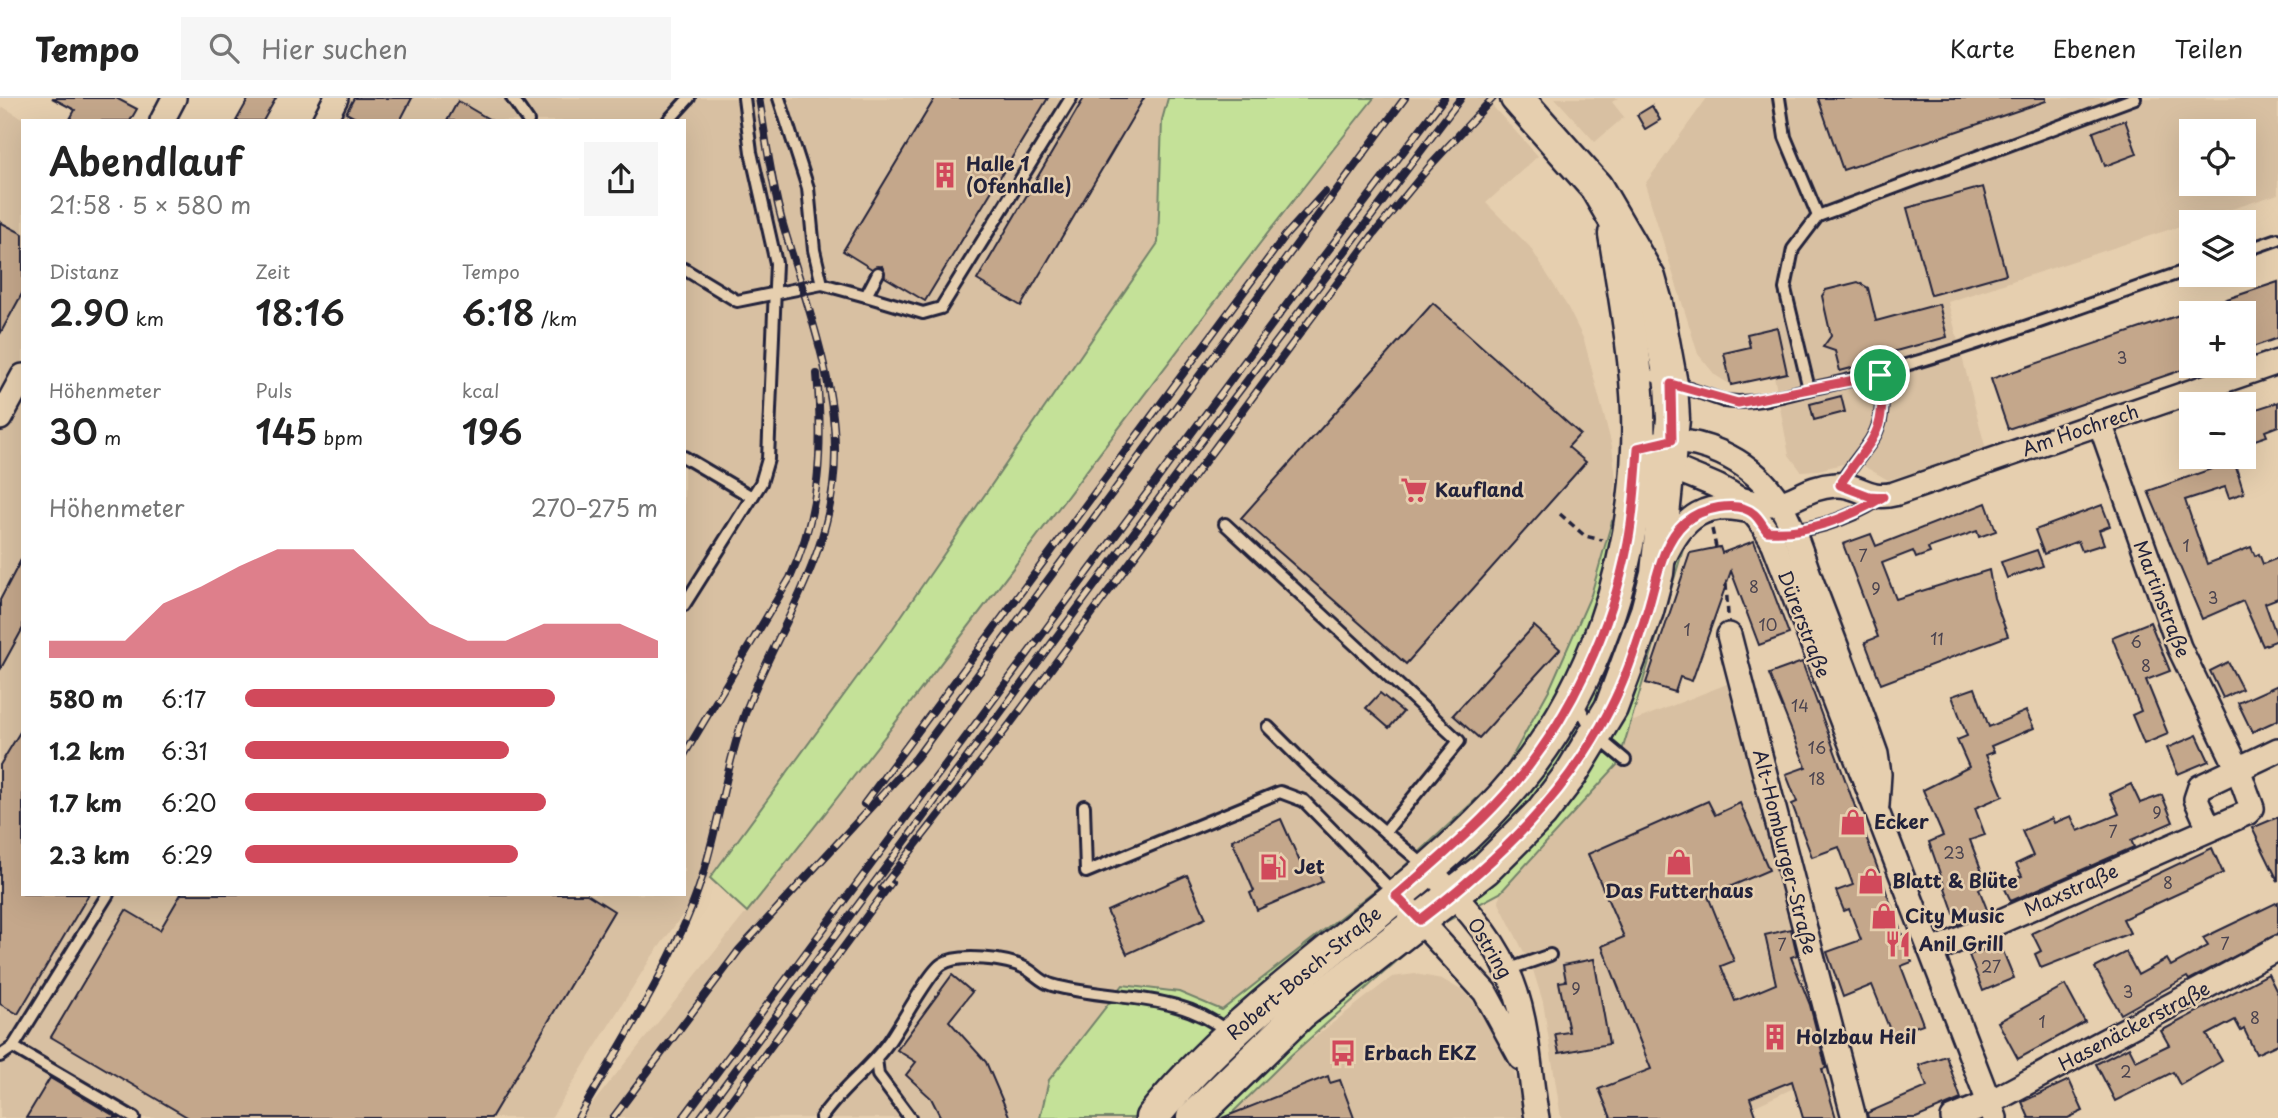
<!DOCTYPE html>
<html lang="de">
<meta charset="utf-8">
<style>
:root{--surface:#fff;--page:#f6f6f6;--text:#222;--muted:#767676;--line:#e0e0e0;--accent:#d1495b}
body{margin:0;font-family:"Playpen Sans",sans-serif;background:var(--page);color:var(--text);height:100vh;display:flex;flex-direction:column;font-size:26px;white-space:nowrap}
*{box-sizing:border-box;margin:0}
p{font-size:23px;color:var(--muted)}
.icon{flex:none;width:38px;height:38px;fill:none;stroke:currentColor;stroke-width:2;stroke-linecap:round;stroke-linejoin:round}
.map{position:relative;flex:1;overflow:hidden}
.side{position:absolute;left:21px;top:21px;width:665px;height:777px;display:flex;flex-direction:column;background:var(--surface);border-radius:0px;box-shadow:0 7px 28px #0002}
.side>*{flex:none}
.tools{position:absolute;left:2179px;top:21px;display:grid;gap:14px}
.tools a{display:grid;place-items:center;width:77px;height:77px;border-radius:0px;background:var(--surface);box-shadow:0 7px 28px #0002;font-size:35px}
.pin{position:absolute;display:grid;place-items:center;width:60px;height:60px;color:#fff;margin:-30px;border:4px solid #fff;border-radius:50%;box-shadow:0 2px 7px #0007}
.round{display:grid;place-items:center;flex:none;width:74px;height:74px;border-radius:0px;background:var(--page)}
.head{display:flex;align-items:center;justify-content:space-between;height:119px;padding:0 28px}
h1{font-size:38px;font-weight:600;line-height:52px}
.figures{display:grid;grid-template-columns:repeat(3,1fr);gap:10px;height:119px;padding:7px 28px}
.figures div{display:grid;align-content:center}
.figures b{font-size:35px;font-weight:600}
.figures small{font-size:19px;font-weight:400}
.figures p{font-size:19px}
.chart{height:196px;padding:14px 28px}
.chart p{display:flex;justify-content:space-between}
.chart svg{width:100%;height:126px;margin-top:7px;fill:var(--accent);opacity:.7}
ul{padding:0 28px;list-style:none;font-size:23px}
li{display:grid;grid-template-columns:112px 84px 1fr;align-items:center;height:52px}
li i{height:18px;border-radius:9px;background:var(--accent)}
header{display:flex;align-items:center;gap:42px;box-sizing:border-box;height:98px;padding:0 35px;background:var(--surface);border-bottom:2px solid var(--line)}
header strong{font-size:33px}
nav{display:flex;gap:38px;margin-inline-start:auto;font-size:24px}
.search{width:490px;height:63px;background:var(--page);display:flex;align-items:center;gap:18px;box-sizing:border-box;padding:0 24px;border-radius:0px;color:var(--muted);font-size:26px}
.map>svg:first-child{display:block}
.built{fill:#d8c0a2;fill-rule:evenodd}
.green{fill:#c4e198;stroke:#73826a;stroke-width:2}
.building{fill:#c4a78b;stroke:#22223b;stroke-width:2}
.lines{fill:none;stroke-linecap:round;stroke-linejoin:round}
.lane-casing{stroke:#22223b;stroke-width:16}
.street-casing{stroke:#22223b;stroke-width:28}
.secondary-casing{stroke:#22223b;stroke-width:37}
.path{stroke:#22223b;stroke-width:3.5;stroke-dasharray:7 5;stroke-linecap:butt}
.lane{stroke:#e6cfaf;stroke-width:10}
.street{stroke:#e6cfaf;stroke-width:23}
.secondary{stroke:#e6cfaf;stroke-width:32}
.rail-casing{stroke:#22223b;stroke-width:8}
.rail{stroke:#e6cfaf;stroke-width:5;stroke-dasharray:16;stroke-linecap:butt}
.route-casing{stroke:#fff;stroke-width:14}
.route{stroke:#d1495b;stroke-width:9}
.labels{text-anchor:middle;stroke-width:5;stroke-linejoin:round;paint-order:stroke}
.number-label{font-size:16px;fill:#4a434f}
.poi-label{font-size:19px;font-weight:bold;fill:#22223b;stroke:#e6cfaf;text-anchor:start}
.street-label{font-size:19px;fill:#22223b;stroke:#e6cfaf}
</style>
<header>
<strong>Tempo</strong>
<div class="search"><svg class="icon" aria-label="search" viewBox="0 0 24 24"><circle cx="10" cy="10" r="6"/><path d="M15 15l6 6"/></svg>Hier suchen</div>
<nav><a>Karte</a><a>Ebenen</a><a>Teilen</a></nav>
</header>
<div class="map">
<svg width="2278" height="1020" viewBox="0 0 2278 1020">
<rect width="100%" height="100%" fill="#e6cfaf"/>
<filter id="ink" filterUnits="userSpaceOnUse"><feTurbulence type="fractalNoise" baseFrequency=".0143" numOctaves="2"/><feDisplacementMap in="SourceGraphic" scale="14" xChannelSelector="R" yChannelSelector="G"/><feConvolveMatrix kernelMatrix="1 2 1 2 8 2 1 2 1" color-interpolation-filters="sRGB"/></filter>
<g filter="url(#ink)">
<g class="built">
<polygon points="350,0 1168,0 1162,22 1158,145 893,530 651,860 551,1020 0,1020 0,15 3,9 27,23 23,23 23,796 684,796 684,23 337,23"/>
<polygon points="1374,0 1485,0 1538,58 1486,105 1530,149 1567,208 1584,242 1612,348 1616,381 1612,423 1591,497 1550,590 1502,677 1398,774 1222,913 1208,904 1040,1013 1040,1020 581,1020 848,688 1091,366"/>
<polygon points="1555,0 1618,0 1612,4 1624,19 1595,44"/>
<path d="M1707,0H2278V96L1948,204L1986,352L1888,382L1855,363L1818,372L1801,373L1789,357L1774,278L1731,287L1715,277L1698,256L1645,86ZM2191,33H2244V86H2191Z"/>
<polygon points="1727,586 1831,973 1729,1020 1561,1020 1543,904 1533,872 1499,805 1500,795 1618,666 1631,624"/>
<polygon points="1415,876 1442,881 1466,895 1494,929 1512,966 1527,1020 1227,1020 1289,959 1392,879"/>
</g>
<g class="green">
<path d="M1168,0H1374C1160,268 961,547 747,814L710,780L893,530L1158,145L1162,22Z"/>
<polygon points="1612,423 1685,445 1618,666 1500,795 1434,830 1289,959 1227,1020 1040,1020 1049,982 1123,887 1179,894 1222,912 1398,774 1502,677 1550,590 1591,497"/>
</g>
<g class="building">
<polygon points="52,0 116,0 137,11 130,23 69,23 75,12"/>
<polygon points="249,0 276,0 263,23 236,23"/>
<polygon points="354,0 412,0 400,23 361,23 346,15"/>
<polygon points="935,0 1048,0 925,203 885,179 882,168 872,171 843,153"/>
<polygon points="1084,0 1144,0 1021,208 977,182"/>
<polygon points="1818,0 2046,0 2046,3 1843,72"/>
<polygon points="458,3 492,23 447,23"/>
<polygon points="1652,8 1660,22 1645,31 1637,17"/>
<polygon points="2125,22 2137,56 2105,68 2093,34"/>
<polygon points="1983,89 2006,176 1931,197 1907,110"/>
<polygon points="0,124 23,136 23,194 0,236"/>
<polygon points="1858,184 1868,190 1876,223 1939,206 1947,239 1881,257 1882,262 1840,273 1835,253 1823,249 1831,238 1822,198 1826,192"/>
<polygon points="2278,184 2278,240 2244,252 2244,215 2195,215 2194,212"/>
<polygon points="1433,205 1580,336 1568,349 1586,364 1406,566 1241,420"/>
<polygon points="2191,213 2191,269 2008,331 1991,281"/>
<polygon points="1777,229 1787,275 1731,287 1724,255 1750,249 1747,236"/>
<polygon points="1841,298 1845,314 1814,322 1810,306"/>
<polygon points="2278,304 2278,328 2265,333 2267,338 2249,344 2244,315"/>
<polygon points="2234,363 2244,395 2229,400 2225,389 2185,402 2207,466 2251,449 2255,458 2259,456 2263,466 2278,460 2278,500 2265,505 2278,542 2263,548 2243,503 2202,521 2148,393"/>
<polygon points="1986,405 1996,433 1979,439 1977,433 1928,450 1930,455 1916,460 1913,453 1882,465 1896,501 1989,472 1994,500 2008,538 1881,586 1865,544 1878,539 1843,446 1871,436 1876,448"/>
<polygon points="2102,407 2110,428 2099,432 2104,446 2082,453 2078,443 2044,456 2035,432"/>
<polygon points="1754,443 1789,536 1759,547 1731,473 1692,583 1680,579 1675,594 1646,585 1690,455 1720,449 1722,455"/>
<polygon points="2037,452 2043,468 2007,480 2001,464"/>
<polygon points="23,458 23,530 0,572 0,502"/>
<polygon points="2150,524 2170,573 2146,582 2168,636 2144,646 2132,617 2141,613 2112,539"/>
<polygon points="1534,528 1560,551 1479,640 1453,617"/>
<polygon points="1802,564 1912,864 1901,868 1923,926 1892,937 1872,887 1843,899 1827,854 1861,842 1849,811 1844,813 1836,793 1853,787 1839,749 1812,759 1792,706 1797,704 1786,676 1806,669 1769,576"/>
<polygon points="2228,564 2242,591 2223,600 2210,573"/>
<polygon points="2278,587 2278,622 2252,634 2238,605"/>
<polygon points="1975,590 1989,629 2026,613 2034,630 1991,648 1994,654 1986,657 2003,698 1975,710 1985,737 1970,742 1987,787 1979,791 1988,814 1958,827 1929,744 1943,738 1923,692 1969,669 1957,642 1967,638 1952,598"/>
<polygon points="1380,595 1403,614 1389,630 1366,610"/>
<polygon points="23,629 23,796 89,796 18,916 0,906 0,667"/>
<polygon points="2197,637 2209,663 2178,676 2167,650"/>
<polygon points="2131,686 2140,705 2162,697 2173,724 2131,742 2134,749 2011,803 2002,785 2022,778 2016,766 2033,758 2022,733 2052,720 2054,725 2071,718 2078,733 2119,716 2110,696"/>
<polygon points="1708,703 1715,717 1740,705 1769,772 1708,798 1734,863 1721,868 1735,903 1776,886 1765,837 1791,831 1797,857 1791,859 1810,907 1826,970 1822,971 1836,1020 1803,1020 1792,983 1750,1000 1757,1020 1611,1020 1599,991 1651,971 1602,848 1624,839 1588,756"/>
<polygon points="2278,719 2278,783 2252,730"/>
<polygon points="1281,721 1303,771 1315,766 1322,784 1257,812 1250,795 1254,793 1232,742"/>
<polygon points="2212,750 2223,775 2123,821 2130,835 2041,870 2035,856 2041,853 2032,835"/>
<polygon points="1187,777 1206,820 1127,856 1107,813"/>
<polygon points="181,796 587,796 614,813 491,1020 189,1020 51,939 126,812 160,832"/>
<polygon points="2278,804 2278,836 2189,882 2187,879 2121,916 2095,870 2126,854 2138,877 2167,861 2171,868 2208,848 2203,840"/>
<polygon points="2000,846 2014,880 1983,893 1969,857"/>
<polygon points="1594,861 1609,946 1559,955 1555,936 1569,934 1559,884 1566,883 1563,867"/>
<polygon points="2268,876 2278,896 2278,946 2256,956 2244,931 2241,933 2235,922 2207,937 2222,963 2180,987 2173,974 2115,1003 2096,966 2129,949 2136,963 2169,947 2161,933"/>
<polygon points="952,877 972,894 949,923 986,964 1010,1020 941,1020 931,1000 906,977 916,964 897,952"/>
<polygon points="2065,887 2085,924 2018,961 1998,924"/>
<polygon points="1946,958 1961,1001 1916,1020 1868,1020 1867,1015 1927,989 1919,967"/>
<polygon points="1328,978 1330,985 1340,982 1354,1020 1222,1020"/>
<polygon points="50,980 118,1020 26,1020"/>
<polygon points="2069,982 2083,1013 2068,1020 2029,1020 2022,1004"/>
</g>
<g class="lines">
<g class="lane-casing">
<g id="lane">
<polyline points="512,0 528,23"/>
<polyline points="779,0 808,90 814,152 822,186"/>
<polyline points="1779,0 1785,39 1818,118"/>
<polyline points="668,23 689,0"/>
<polyline points="2244,153 2278,141"/>
<polyline points="684,171 737,203 822,186 866,198 878,175"/>
<polyline points="866,198 923,215 941,210 1071,0"/>
<path d="M1638,273L1724,303C1755,307 1784,297 1814,290C1942,263 2067,213 2191,171"/>
<polyline points="1809,291 1785,191 1793,151 1818,118 2135,0"/>
<polyline points="684,359 752,399"/>
<path d="M1840,386C1871,338 1888,339 1880,277"/>
<polyline points="1225,426 1459,643 1385,734"/>
<path d="M1767,433C1805,436 1847,422 1880,401"/>
<polyline points="684,507 761,385 768,361 776,165 751,54 744,0"/>
<polyline points="1576,603 1595,637 1625,662"/>
<polyline points="1268,629 1307,668 1425,768"/>
<polyline points="1084,708 1086,774 1280,694 1304,703 1395,796"/>
<polyline points="1507,872 1550,857"/>
<polyline points="13,949 134,1020"/>
<polyline points="0,958 13,949 108,796"/>
<polyline points="876,960 878,977 910,1020"/>
<path d="M821,1020C841,990 868,973 888,945C900,929 929,874 942,866C959,855 1008,861 1025,870C1035,875 1041,884 1052,887C1112,904 1178,892 1229,935"/>
</g>
</g>
<g class="street-casing">
<g id="street">
<polyline points="162,23 174,0"/>
<polyline points="324,23 336,0"/>
<polyline points="0,320 23,278"/>
<path d="M1656,345C1698,337 1748,362 1773,396C1792,421 1801,456 1812,485C1834,542 1856,599 1876,656L1879,676L1877,707"/>
<path d="M1655,361C1709,390 1742,384 1774,446L1995,1020"/>
<path d="M1740,401C1795,417 1793,390 1835,387C1858,385 1868,403 1894,396L2278,264"/>
<path d="M1664,460C1683,418 1706,401 1753,414"/>
<polyline points="1729,537 1854,1020"/>
<polyline points="2209,730 2196,701 2200,689 2278,652"/>
<path d="M1427,770C1457,799 1490,834 1507,872C1529,918 1528,971 1537,1020"/>
<polyline points="1397,798 1485,894 1521,960"/>
<polyline points="1933,853 2247,715 2252,710 2238,671 2179,549 2100,325"/>
<polyline points="1953,1020 1989,1005 2278,850"/>
</g>
</g>
<g class="secondary-casing">
<g id="secondary">
<path d="M1152,1020C1222,933 1310,870 1395,799C1437,765 1481,726 1516,684C1593,592 1634,470 1638,351C1641,279 1626,207 1615,136"/>
<polyline points="1193,1020 1300,916 1485,771 1541,715 1571,676 1611,610 1647,513 1657,475 1673,321 1671,286 1656,205 1649,180 1596,89 1517,0"/>
</g>
</g>
<g class="path">
<polyline points="1560,416 1585,438 1602,442"/>
<polyline points="1712,431 1716,449"/>
<polyline points="1726,486 1728,517"/>
</g>
<use href="#lane" class="lane"/>
<use href="#street" class="street"/>
<use href="#secondary" class="secondary"/>
<g class="rail-casing">
<g id="rail">
<path d="M684,657L790,480C821,413 823,348 817,276"/>
<polyline points="864,706 1285,138 1325,94"/>
<polyline points="882,790 1010,626 1373,137 1429,69 1493,0"/>
<path d="M578,1020C619,949 673,866 699,789C719,730 725,669 747,610C782,521 837,451 835,350C834,274 803,196 782,123C771,83 766,41 759,0"/>
<polyline points="613,1020 739,852 916,660 1405,0"/>
<polyline points="683,1020 1288,205 1444,0"/>
<polyline points="700,1020 1212,329 1461,0"/>
<polyline points="718,1020 891,785"/>
</g>
</g>
<use href="#rail" class="rail"/>
</g>
</g>
<g class="lines" filter="url(#ink)">
<g class="route-casing">
<path id="route" d="M1880,277C1888,340 1870,339 1840,387L1869,398L1883,399C1849,420 1807,436 1767,433C1763,428 1759,420 1754,416C1737,401 1700,411 1685,424C1660,446 1656,487 1646,517C1636,548 1626,581 1610,611C1565,699 1497,763 1420,822L1396,798C1437,762 1481,726 1516,684C1571,618 1612,530 1628,445C1634,414 1636,382 1638,350L1672,342L1671,286L1738,305Z"/>
</g>
<use href="#route" class="route"/>
</g>
<defs>
<g id="building-bare" transform="scale(2.1)"><path d="M-4-6H4V6H1V3H-1V6H-4ZM-2.5-4.3h1.7v1.8h-1.7ZM.8-4.3h1.7v1.8H.8ZM-2.5-1h1.7V.8h-1.7ZM.8-1h1.7V.8H.8Z" fill="#d1495b" stroke="#e6cfaf" stroke-width="2.5" paint-order="stroke"/></g>
<g id="supermarket-bare" transform="scale(2.1)"><path d="M-6-5.5h2.5l.6 2H6L4.5 2H-2.5L-4.4-4H-6ZM-1.5 3.2a1.3 1.3 0 1 0 .1 0ZM3 3.2a1.3 1.3 0 1 0 .1 0Z" fill="#d1495b" stroke="#e6cfaf" stroke-width="2.5" paint-order="stroke"/></g>
<g id="shop-bare" transform="scale(2.1)"><path d="M-5-2.5h2.3a2.7 3.5 0 0 1 5.4 0H5L5.5 6h-11ZM-1.5-2.5h3a1.5 2.3 0 0 0-3 0Z" fill="#d1495b" stroke="#e6cfaf" stroke-width="2.5" paint-order="stroke"/></g>
<g id="fuel-bare" transform="scale(2.1)"><path d="M-5.5-6h7V0h2V4h1.3V-2.5L3-4.5l.8-.8L6-3V5H2.5V1h-1V6h-7ZM-4.2-4.7v3.2H.2V-4.7Z" fill="#d1495b" stroke="#e6cfaf" stroke-width="2.5" paint-order="stroke"/></g>
<g id="restaurant-bare" transform="scale(2.1)"><path d="M-5-6h1v4h1v-4h1v4h1v-4h1v5L-1.5 .5V6h-2V.5L-5-1ZM5-6V6H3V1.5H1.5Q1.5-4 5-6Z" fill="#d1495b" stroke="#e6cfaf" stroke-width="2.5" paint-order="stroke"/></g>
<g id="bus-bare" transform="scale(2.1)"><path d="M-5-6H5V4H4V6H2V4H-2V6H-4V4H-5ZM-3.5-4V0h7V-4ZM-3.5 1.2v1.5H-2V1.2ZM2 1.2v1.5H3.5V1.2Z" fill="#d1495b" stroke="#e6cfaf" stroke-width="2.5" paint-order="stroke"/></g>
</defs>
<g fill-rule="evenodd">
<use href="#building-bare" x="945" y="77"/>
<use href="#supermarket-bare" x="1414" y="392"/>
<use href="#shop-bare" x="1853" y="724"/>
<use href="#shop-bare" x="1679" y="764"/>
<use href="#fuel-bare" x="1273" y="769"/>
<use href="#shop-bare" x="1871" y="783"/>
<use href="#shop-bare" x="1884" y="818"/>
<use href="#restaurant-bare" x="1898" y="846"/>
<use href="#building-bare" x="1775" y="939"/>
<use href="#bus-bare" x="1343" y="955"/>
</g>
<g class="labels">
<g class="number-label">
<text x="2122" y="266">3</text>
<text x="2186" y="454">1</text>
<text x="1863" y="464">7</text>
<text x="1754" y="495">8</text>
<text x="1876" y="497">9</text>
<text x="2213" y="506">3</text>
<text x="1768" y="533">10</text>
<text x="1687" y="538">1</text>
<text x="1937" y="547">11</text>
<text x="2136" y="550">6</text>
<text x="2146" y="574">8</text>
<text x="1800" y="614">14</text>
<text x="1817" y="656">16</text>
<text x="1817" y="687">18</text>
<text x="2157" y="721">9</text>
<text x="2113" y="740">7</text>
<text x="1954" y="761">23</text>
<text x="2168" y="791">8</text>
<text x="2225" y="852">7</text>
<text x="1782" y="853">7</text>
<text x="1991" y="875">27</text>
<text x="1576" y="897">9</text>
<text x="2128" y="900">3</text>
<text x="2255" y="926">8</text>
<text x="2042" y="930">1</text>
<text x="2126" y="980">2</text>
</g>
<g class="poi-label">
<text x="966" y="73">Halle 1<tspan x="966" dy="22">(Ofenhalle)</tspan></text>
<text x="1435" y="399">Kaufland</text>
<text x="1874" y="731">Ecker</text>
<text x="1294" y="776">Jet</text>
<text x="1892" y="790">Blatt &amp; Blüte</text>
<text x="1679" y="800" text-anchor="middle">Das Futterhaus</text>
<text x="1905" y="825">City Music</text>
<text x="1919" y="853">Anil Grill</text>
<text x="1796" y="946">Holzbau Heil</text>
<text x="1364" y="962">Erbach EKZ</text>
</g>
<g class="street-label">
<text transform="translate(2080 332) rotate(-19)" y="7">Am Hochrech</text>
<text transform="translate(2162 501) rotate(69)" y="7">Martinstraße</text>
<text transform="translate(1804 526) rotate(69)" y="7">Dürerstraße</text>
<text transform="translate(1785 754) rotate(76)" y="7">Alt-Homburger-Straße</text>
<text transform="translate(2071 792) rotate(-24)" y="7">Maxstraße</text>
<text transform="translate(1490 850) rotate(59)" y="7">Ostring</text>
<text transform="translate(1304 875) rotate(-40)" y="7">Robert-Bosch-Straße</text>
<text transform="translate(2134 928) rotate(-28)" y="7">Hasenäckerstraße</text>
</g>
</g>
</svg>
<div class="tools">
<a><svg class="icon" aria-label="locate" viewBox="0 0 24 24"><circle cx="12" cy="12" r="6"/><path d="M12 2v4M12 18v4M2 12h4M18 12h4"/></svg></a>
<a><svg class="icon" aria-label="layers" viewBox="0 0 24 24"><path d="M12 4l9 5-9 5-9-5zM3 14l9 5 9-5"/></svg></a>
<a>+</a>
<a>−</a>
</div>
<div class="pin" style="left:1880px;top:277px;background:#1e9e55"><svg class="icon" aria-label="arrive" viewBox="0 0 24 24"><path d="M6 21V4h12l-3 4 3 4H6"/></svg></div>
<section class="side">
<div class="head"><div><h1>Abendlauf</h1><p>21:58 · 5 × 580 m</p></div><a class="round"><svg class="icon" aria-label="share" viewBox="0 0 24 24"><path d="M12 15V3M7 8l5-5 5 5M5 13v7h14v-7"/></svg></a></div>
<div class="figures">
<div><p>Distanz</p><b>2.90<small> km</small></b></div>
<div><p>Zeit</p><b>18:16</b></div>
<div><p>Tempo</p><b>6:18<small> /km</small></b></div>
</div>
<div class="figures">
<div><p>Höhenmeter</p><b>30<small> m</small></b></div>
<div><p>Puls</p><b>145<small> bpm</small></b></div>
<div><p>kcal</p><b>196</b></div>
</div>
<div class="chart"><p><span>Höhenmeter</span>270–275 m</p>
<svg viewBox="0 0 160 44" preserveAspectRatio="none"><path d="M0 44V38L10 38L20 38L30 25L40 19L50 12L60 6L70 6L80 6L90 19L100 32L110 38L120 38L130 32L140 32L150 32L160 38V44z"/></svg>
</div>
<ul>
<li><b>580 m</b>6:17<i style="width:75%"></i></li>
<li><b>1.2 km</b>6:31<i style="width:64%"></i></li>
<li><b>1.7 km</b>6:20<i style="width:73%"></i></li>
<li><b>2.3 km</b>6:29<i style="width:66%"></i></li>
</ul>
</section>
</div>
